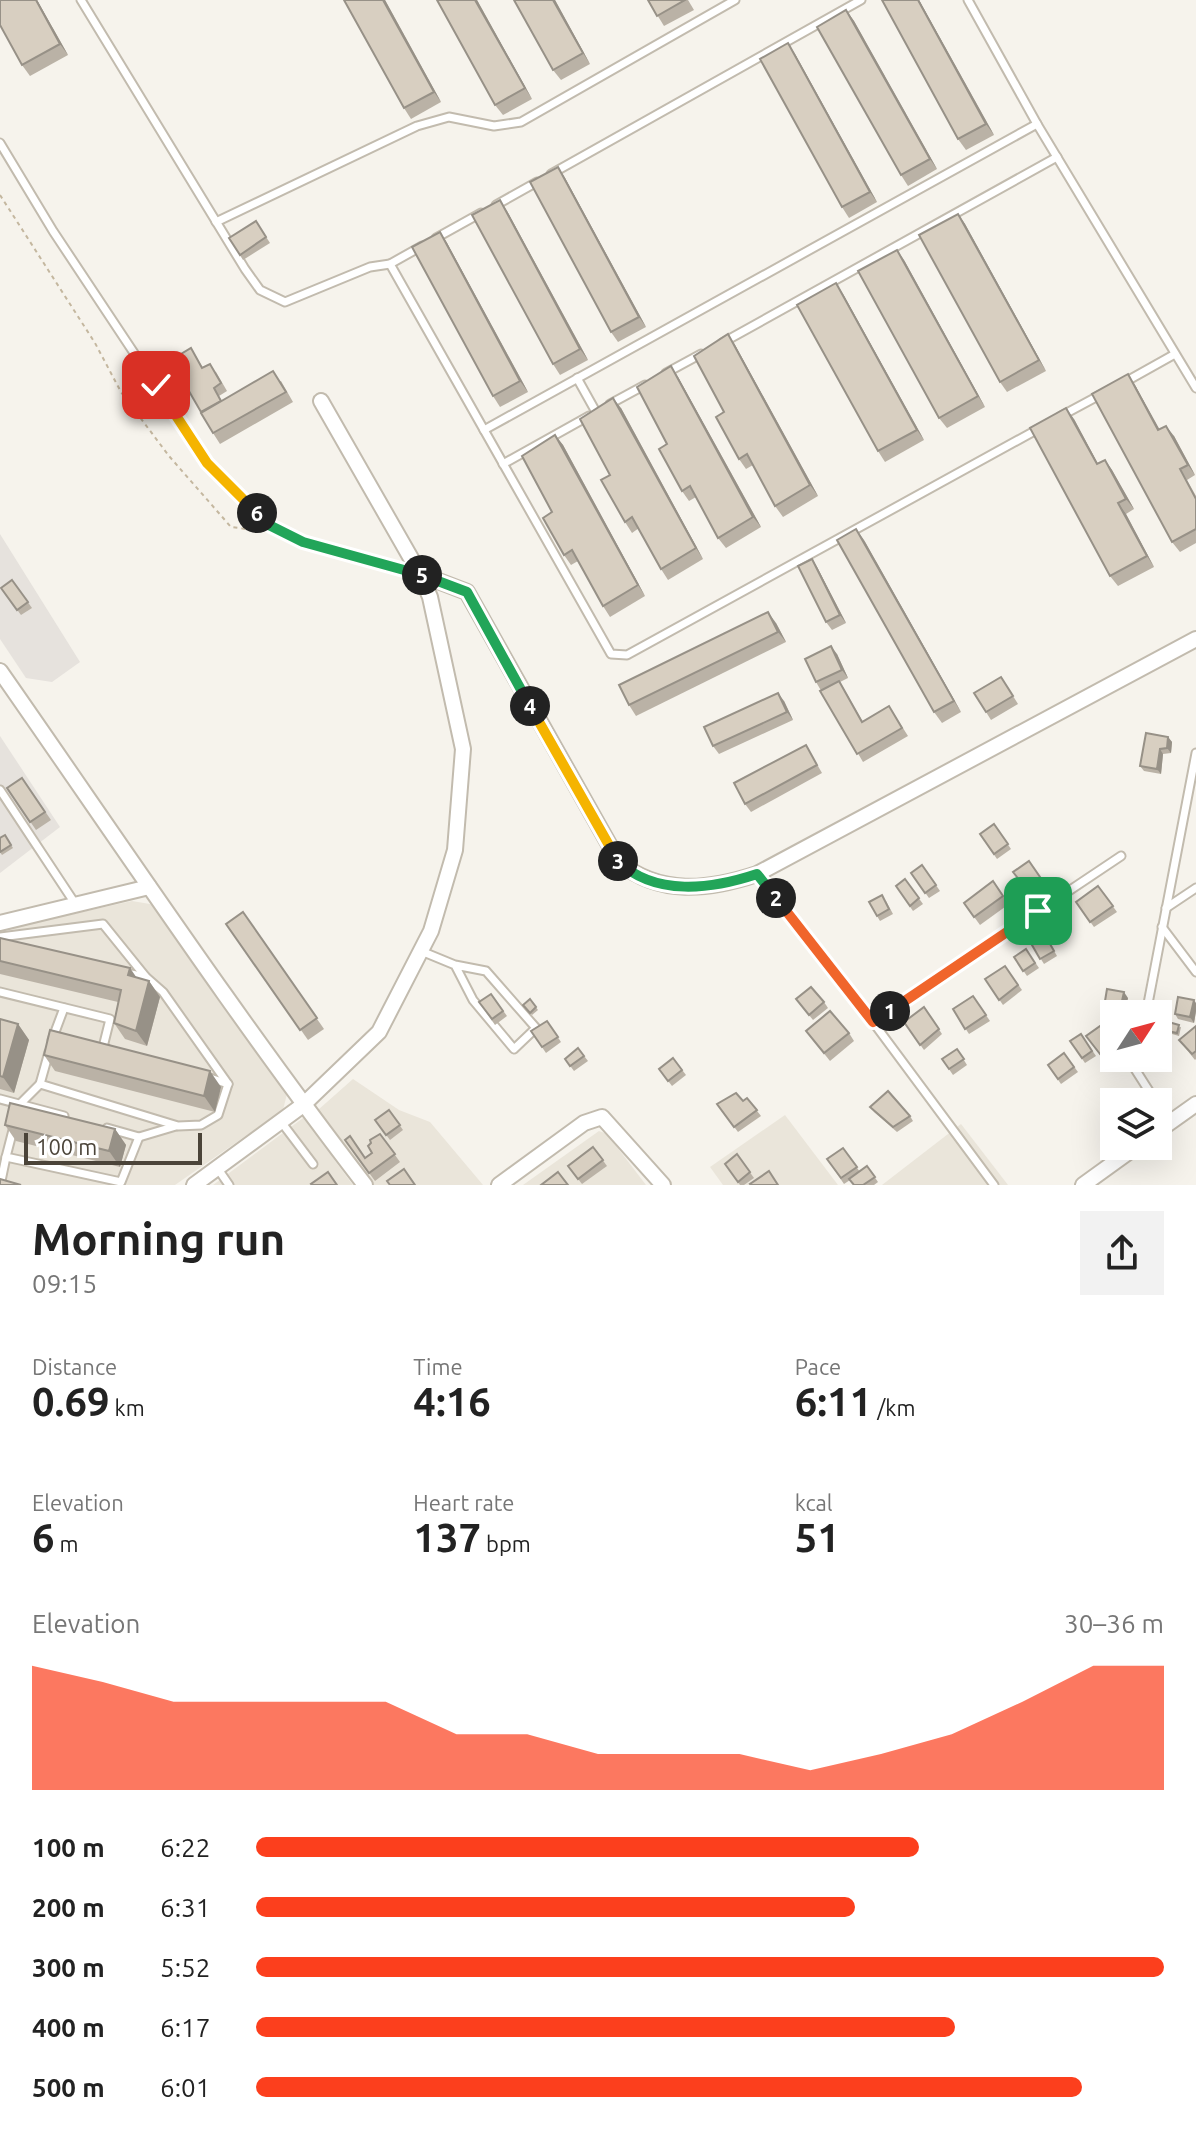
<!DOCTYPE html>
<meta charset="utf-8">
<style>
:root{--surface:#fff;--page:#f2f2f2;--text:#222;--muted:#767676;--accent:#fc3f1d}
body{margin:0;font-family:Ubuntu,sans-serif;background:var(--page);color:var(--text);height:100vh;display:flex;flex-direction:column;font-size:30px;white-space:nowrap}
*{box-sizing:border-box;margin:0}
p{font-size:26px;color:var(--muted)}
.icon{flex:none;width:44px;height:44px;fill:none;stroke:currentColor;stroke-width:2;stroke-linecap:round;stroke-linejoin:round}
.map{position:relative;height:1185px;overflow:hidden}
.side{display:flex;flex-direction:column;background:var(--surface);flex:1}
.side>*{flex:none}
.needle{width:52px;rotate:54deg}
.controls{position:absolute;left:1100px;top:1000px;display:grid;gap:16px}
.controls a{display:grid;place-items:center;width:72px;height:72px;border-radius:0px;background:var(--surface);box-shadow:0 8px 32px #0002;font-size:40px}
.scale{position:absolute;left:24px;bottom:20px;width:178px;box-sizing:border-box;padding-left:8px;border:4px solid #4b4439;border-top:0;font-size:22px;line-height:28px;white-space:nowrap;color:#4b4439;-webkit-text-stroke:6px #fff;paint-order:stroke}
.pin{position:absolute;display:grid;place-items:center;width:68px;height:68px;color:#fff;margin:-34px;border-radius:16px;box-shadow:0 4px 12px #0006}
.km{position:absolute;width:40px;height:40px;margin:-20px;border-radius:50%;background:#222;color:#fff;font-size:22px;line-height:40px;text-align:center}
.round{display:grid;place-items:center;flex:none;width:84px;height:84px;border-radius:0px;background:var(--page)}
.overview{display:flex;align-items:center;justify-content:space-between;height:136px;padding:0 32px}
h1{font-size:44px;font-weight:600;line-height:60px}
.figures{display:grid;grid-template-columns:repeat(3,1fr);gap:12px;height:136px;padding:8px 32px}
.figures div{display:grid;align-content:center}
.figures b{font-size:40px;font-weight:600}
.figures small{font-size:22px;font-weight:400}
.figures p{font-size:22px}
.chart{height:224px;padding:16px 32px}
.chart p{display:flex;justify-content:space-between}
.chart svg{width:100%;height:144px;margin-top:8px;fill:var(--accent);opacity:.7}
ul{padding:0 32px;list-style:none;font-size:26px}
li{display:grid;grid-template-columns:128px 96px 1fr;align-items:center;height:60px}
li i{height:20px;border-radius:10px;background:var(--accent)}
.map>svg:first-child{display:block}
.residential{fill:#eae5da}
.industrial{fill:#e6e2dd}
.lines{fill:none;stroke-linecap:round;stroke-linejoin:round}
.service-casing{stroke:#c2bbae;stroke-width:11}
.minor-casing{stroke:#c2bbae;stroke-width:18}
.path{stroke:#c4b79f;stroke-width:2;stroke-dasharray:4 4;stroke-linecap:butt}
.service{stroke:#fff;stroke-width:7}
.minor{stroke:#fff;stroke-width:14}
.wall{fill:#bab2a6}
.shaded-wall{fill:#979187}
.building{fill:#d8cfc1;stroke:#979187;stroke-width:2}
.split-1-casing{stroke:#fff;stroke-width:16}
.split-2-casing{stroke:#fff;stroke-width:16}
.split-3-casing{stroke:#fff;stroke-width:16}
.split-4-casing{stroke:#fff;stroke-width:16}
.split-5-casing{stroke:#fff;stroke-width:16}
.split-6-casing{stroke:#fff;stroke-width:16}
.split-7-casing{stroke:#fff;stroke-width:16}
.split-1{stroke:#f0652b;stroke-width:10}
.split-2{stroke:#f0652b;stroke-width:10}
.split-3{stroke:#22a559;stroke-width:10}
.split-4{stroke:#f5b400;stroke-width:10}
.split-5{stroke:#22a559;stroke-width:10}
.split-6{stroke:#22a559;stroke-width:10}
.split-7{stroke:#f5b400;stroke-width:10}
</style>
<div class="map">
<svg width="1196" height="1185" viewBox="0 0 1196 1185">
<rect width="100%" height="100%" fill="#f6f3ec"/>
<g class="residential">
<polygon points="132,901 150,904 160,910 282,1080 287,1094 283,1110 175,1185 0,1185 0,930"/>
<polygon points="353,1079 399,1110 430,1122 483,1185 374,1185 318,1110"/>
<polygon points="785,1115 838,1185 723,1185 710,1167"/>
<polygon points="303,1118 353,1185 213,1185"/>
<polygon points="961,1124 1008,1185 882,1185"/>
<polygon points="599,1131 607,1134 646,1185 523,1185"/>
</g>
<g class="industrial">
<polygon points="0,534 80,662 52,682 26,678 0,639"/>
<polygon points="0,736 60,827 0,873"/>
</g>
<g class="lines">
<g class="service-casing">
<g id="service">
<polyline points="81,0 245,269 260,290 285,302 370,267 390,264"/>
<polyline points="968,0 1037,124 1196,388"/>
<polyline points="0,143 53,231 207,463 245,502 271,526 303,542 418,574"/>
<polyline points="551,174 861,0"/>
<polyline points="496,205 537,182"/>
<polyline points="216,222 417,126 449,117 494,126 521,122 735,0"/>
<polyline points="436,238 481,213"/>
<polyline points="422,246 390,264 611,654 627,655 1040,428"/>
<polyline points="722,343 1057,157"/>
<polyline points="666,373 701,354"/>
<polyline points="577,378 596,412"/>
<polyline points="1125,382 1175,354"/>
<polyline points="610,404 645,385"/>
<polyline points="1061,416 1100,395"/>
<polyline points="484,430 1037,124"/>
<polyline points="503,464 589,416"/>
<polyline points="0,790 76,905"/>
<polyline points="757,874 873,1022"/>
<polyline points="1166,908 1196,888"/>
<polyline points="1162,927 1196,972"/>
<polyline points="0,937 103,924 145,976"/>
<polyline points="421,951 455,965 473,1000 514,1049 536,1028 486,971 455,965"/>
<polyline points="126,973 146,977 163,992 228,1084"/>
<polyline points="0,992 110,1019 103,1047 106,1048"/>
<polyline points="1146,1014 1196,753"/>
<polyline points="52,1040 64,1008"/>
<polyline points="49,1052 40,1084 178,1126 201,1125 218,1115 228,1084 210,1078"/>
<polyline points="1137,1058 1135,1069 1156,1102"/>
<polyline points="0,1099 64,1116"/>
<polyline points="1158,1105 1169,1123"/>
<polyline points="17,1114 20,1104 40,1084"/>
<polyline points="282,1123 313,1164"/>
<polyline points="14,1126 6,1157 121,1182 139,1137"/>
<polyline points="107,1128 139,1137 176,1126"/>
<polyline points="218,1169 229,1185"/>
<polyline points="1,1181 6,1157"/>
<polyline points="994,1185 873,1022 1121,856"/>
</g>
</g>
<g class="minor-casing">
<g id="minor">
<path d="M420,574L467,592L619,862C660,896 709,890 757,874L1196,639"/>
<path d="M0,671C120,843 237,1019 365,1185"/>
<polyline points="0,923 149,887"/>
<polyline points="1158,1131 1196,1104"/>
<polyline points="194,1185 303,1105 379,1032 431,931 455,850 463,749 430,597 420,574 321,401"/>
<polyline points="499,1185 584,1123 602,1117 663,1185"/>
<polyline points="1083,1185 1137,1146"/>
</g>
</g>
<polyline class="path" points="0,195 95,343 121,392 169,456 231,527 261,531"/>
<use href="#service" class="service"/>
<use href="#minor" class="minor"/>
</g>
<g class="wall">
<polygon points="37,0 68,55 30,76 22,65"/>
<polygon points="344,0 385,0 441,102 411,119 404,108"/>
<polygon points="437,0 477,0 532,99 503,115 495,105"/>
<polygon points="514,0 555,0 590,64 561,80 553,70"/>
<polygon points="648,0 688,0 694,10 664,26"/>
<polygon points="882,0 919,0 994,135 966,150 958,139"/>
<polygon points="846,10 854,21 937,169 908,186 901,175"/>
<polygon points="795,54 877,202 849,218 842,207"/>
<polygon points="558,167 565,178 646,327 618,342 611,332"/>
<polygon points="507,211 588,360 560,375 553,364"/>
<polygon points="958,214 965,224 1046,371 1007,392 1000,382"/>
<polygon points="256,221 270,243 243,260 229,238"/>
<polygon points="440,232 447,243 528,392 500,407 493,396"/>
<polygon points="904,260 985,407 947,428 939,418"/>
<polygon points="843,294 924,440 885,462 878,451"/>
<polygon points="728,334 735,345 818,496 783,517 775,506 753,465 746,469 739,459 724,412"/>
<polygon points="191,348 203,368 216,372 227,391 219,396 222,401 281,381 293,402 220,444 213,433"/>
<polygon points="678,377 761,527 726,548 718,538 696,497 689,501 682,491"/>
<polygon points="1135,385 1159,430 1174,436 1195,475 1187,480 1196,496 1196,543 1180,552 1172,542"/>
<polygon points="621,408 703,559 668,580 661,569 639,528 632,533 625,522 610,475"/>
<polygon points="1074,419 1098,464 1105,460 1112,470 1134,509 1126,514 1154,567 1118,586 1110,576"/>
<polygon points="555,435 563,445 645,596 610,617 603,606 578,561 571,565 564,555 552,512"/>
<polygon points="864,540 961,712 942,723 934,712"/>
<polygon points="812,559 817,567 846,623 832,630 826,622"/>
<polygon points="12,580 32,608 21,615 1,588"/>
<polygon points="776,623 786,642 636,716 629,705"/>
<polygon points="837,654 848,678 840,682 863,722 889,706 908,736 863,762 816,682"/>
<polygon points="1001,677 1018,704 991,720 986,712"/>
<polygon points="784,701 793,720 719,754 713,746"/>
<polygon points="1168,737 1172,742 1171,753 1163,754 1161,774 1144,771 1140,766"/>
<polygon points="806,745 822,773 751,812 745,804"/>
<polygon points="22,778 51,820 36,830 7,788"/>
<polygon points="994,824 1011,849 997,859 980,834"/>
<polygon points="5,835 13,848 2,855 0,852"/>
<polygon points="1029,861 1044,882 1029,893 1013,872"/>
<polygon points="922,865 940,891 929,898 911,873"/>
<polygon points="905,879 923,904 913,911 896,886"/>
<polygon points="993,881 1009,904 980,925 964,903"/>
<polygon points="1098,886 1117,912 1094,927 1076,902"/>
<polygon points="886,901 893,914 880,921 877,916"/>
<polygon points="243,912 324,1029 308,1040 226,924"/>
<polygon points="1046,937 1057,956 1044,964 1032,945"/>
<polygon points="0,938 149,981 160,997 147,1046 125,1039 114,1023 118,1002 0,974"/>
<polygon points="1026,949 1039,968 1027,976 1014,957"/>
<polygon points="1005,966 1022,990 1003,1005 985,979"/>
<polygon points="491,994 507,1016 495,1025 479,1002"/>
<polygon points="973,996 990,1021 969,1034 953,1009"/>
<polygon points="1128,998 1124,1014 1108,1012 1104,1007"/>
<polygon points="530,999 538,1010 532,1015 523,1005"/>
<polygon points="796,999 824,1002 828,1008 813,1020"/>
<polygon points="1196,1003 1196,1011 1194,1023 1178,1019 1175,1014"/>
<polygon points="924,1007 942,1034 924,1050 904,1022"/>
<polygon points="0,1019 18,1024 29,1040 14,1093 0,1089"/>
<polygon points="547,1021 561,1042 546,1053 531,1031"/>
<polygon points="1196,1026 1196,1059 1195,1060 1179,1040"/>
<polygon points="1181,1027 1179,1036 1165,1032 1163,1030"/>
<polygon points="806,1031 849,1033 854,1041 830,1061"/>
<polygon points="1081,1034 1096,1056 1085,1063 1070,1041"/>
<polygon points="1086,1036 1114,1039 1114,1052 1104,1060"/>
<polygon points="578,1048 588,1061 574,1071 565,1059"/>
<polygon points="957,1049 967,1065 953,1075 942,1059"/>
<polygon points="1064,1053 1078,1072 1061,1084 1048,1065"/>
<polygon points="44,1055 221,1087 215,1112 55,1071"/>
<polygon points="673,1058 686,1075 672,1086 659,1069"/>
<polygon points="747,1098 761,1116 738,1132 717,1104 743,1101"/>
<polygon points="870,1107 910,1116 913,1121 897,1132 874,1112"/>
<polygon points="389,1110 403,1130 390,1140 375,1120"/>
<polygon points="5,1125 115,1129 126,1145 120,1167 16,1141"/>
<polygon points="380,1134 400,1162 375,1181 345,1140 366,1158 372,1153 371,1143"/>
<polygon points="593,1147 607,1166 582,1184 568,1166"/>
<polygon points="843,1148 860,1172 867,1166 878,1182 874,1185 854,1185 850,1180 844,1184 827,1159"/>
<polygon points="737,1154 754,1178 744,1185 740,1185 725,1164"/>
</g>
<g class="shaded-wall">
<polygon points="36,0 37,0 68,55 60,44"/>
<polygon points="383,0 385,0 441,102 434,92"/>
<polygon points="475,0 477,0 532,99 525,88"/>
<polygon points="553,0 555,0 590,64 583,53"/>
<polygon points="918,0 919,0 994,135 986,124"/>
<polygon points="846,10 854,21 937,169 930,159"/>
<polygon points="788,43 795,54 877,202 870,192"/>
<polygon points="558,167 565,178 646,327 639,317"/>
<polygon points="500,200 507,211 588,360 580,349"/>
<polygon points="958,214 965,224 1046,371 1039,360"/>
<polygon points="440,232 447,243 528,392 520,381"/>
<polygon points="897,250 904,260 985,407 978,396"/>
<polygon points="836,283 843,294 924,440 917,430"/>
<polygon points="728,334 735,345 818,496 810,485"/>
<polygon points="671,366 678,377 761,527 753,517"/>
<polygon points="1128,374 1135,385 1166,441 1158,430"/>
<polygon points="613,398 621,408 703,559 696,548"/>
<polygon points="1066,408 1074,419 1104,475 1097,464"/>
<polygon points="1166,426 1174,436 1195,475 1188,465"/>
<polygon points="555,435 563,445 645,596 638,585"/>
<polygon points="1105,460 1112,470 1134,509 1126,499"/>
<polygon points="1118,503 1126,514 1154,567 1147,556"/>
<polygon points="856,529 864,540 961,712 954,701"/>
<polygon points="812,559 817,567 846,623 840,615"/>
<polygon points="768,612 776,623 786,642 778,632"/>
<polygon points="831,646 837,654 848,678 842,670"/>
<polygon points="778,693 784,701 793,720 787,712"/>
<polygon points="1168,737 1172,742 1171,753 1167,748"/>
<polygon points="1160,749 1163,754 1161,774 1157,769"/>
<polygon points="130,968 141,984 128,975"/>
<polygon points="149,981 160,997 147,1046 136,1031"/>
<polygon points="1124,992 1128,998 1124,1014 1123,1014 1120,1010"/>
<polygon points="1194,1000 1196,1003 1196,1011 1194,1023 1190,1017"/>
<polygon points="18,1024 29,1040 14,1093 3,1077"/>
<polygon points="210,1071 221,1087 215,1112 204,1096"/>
<polygon points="115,1129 126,1145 120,1167 109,1151"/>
</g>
<g class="building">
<polygon points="0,0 36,0 60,44 22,65 0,25"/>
<polygon points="344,0 383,0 434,92 404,108"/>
<polygon points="437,0 475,0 525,88 495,105"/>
<polygon points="514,0 553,0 583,53 553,70"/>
<polygon points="648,0 685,0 657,16"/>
<polygon points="882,0 918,0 986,124 958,139"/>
<polygon points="846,10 930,159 901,175 817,27"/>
<polygon points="788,43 870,192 842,207 760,59"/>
<polygon points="558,167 639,317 611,332 530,182"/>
<polygon points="500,200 580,349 553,364 472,215"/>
<polygon points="958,214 1039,360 1000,382 919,235"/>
<polygon points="256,221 266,237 240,255 229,238"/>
<polygon points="440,232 520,381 493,396 412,247"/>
<polygon points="897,250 978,396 939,418 858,271"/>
<polygon points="836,283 917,430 878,451 797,305"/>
<polygon points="728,334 810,485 775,506 747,454 739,459 716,417 724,412 694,356"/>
<polygon points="191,348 202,368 210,364 221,383 214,388 221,401 201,412 171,360"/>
<polygon points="671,366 753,517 718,538 690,486 682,491 659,449 667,444 637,387"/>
<polygon points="273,371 286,392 213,433 201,413"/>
<polygon points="1128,374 1158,430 1166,426 1188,465 1180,469 1196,499 1196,529 1172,542 1092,394"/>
<polygon points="613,398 696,548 661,569 632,517 625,522 601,480 610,475 580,419"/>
<polygon points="1066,408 1097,464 1105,460 1126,499 1118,503 1147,556 1110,576 1030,428"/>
<polygon points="555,435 638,585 603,606 572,550 564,555 543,518 552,512 522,456"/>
<polygon points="856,529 954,701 934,712 837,540"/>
<polygon points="812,559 840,615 826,622 798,566"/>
<polygon points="12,580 28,602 17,610 1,588"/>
<polygon points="768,612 778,632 629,705 619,685"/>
<polygon points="831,646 842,670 816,682 805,659"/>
<polygon points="1001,677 1013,696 986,712 974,693"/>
<polygon points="839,681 862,722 889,706 902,728 857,754 820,691"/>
<polygon points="778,693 787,712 713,746 704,727"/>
<polygon points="1146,733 1168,737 1167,748 1160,749 1157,769 1140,766"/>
<polygon points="806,745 817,765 745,804 734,783"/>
<polygon points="22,778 45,812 30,822 7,788"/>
<polygon points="994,824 1008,844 994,854 980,834"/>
<polygon points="5,835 11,845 0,852 0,838"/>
<polygon points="1029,861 1040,877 1025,887 1013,872"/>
<polygon points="922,865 936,885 925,893 911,873"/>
<polygon points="905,879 919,898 910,906 896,886"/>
<polygon points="993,881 1003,896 974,917 964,903"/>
<polygon points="1098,886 1113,906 1090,922 1076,902"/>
<polygon points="882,895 889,909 877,916 869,902"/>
<polygon points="243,912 317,1018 300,1030 226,924"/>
<polygon points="1046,937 1054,951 1040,959 1032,945"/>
<polygon points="0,938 130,968 128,975 149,981 136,1031 114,1023 121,990 0,961"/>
<polygon points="1026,949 1035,963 1023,971 1014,957"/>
<polygon points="1005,966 1018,985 999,1000 985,979"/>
<polygon points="811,987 824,1002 809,1015 796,999"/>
<polygon points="1107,989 1124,992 1120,1010 1104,1007"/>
<polygon points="491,994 503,1011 492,1019 479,1002"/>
<polygon points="973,996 986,1015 965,1029 953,1009"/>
<polygon points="1178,997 1194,1000 1190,1017 1175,1014"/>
<polygon points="530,999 536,1007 530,1013 523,1005"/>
<polygon points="924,1007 939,1029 920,1045 904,1022"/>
<polygon points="830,1011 849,1033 824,1053 806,1031"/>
<polygon points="0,1019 18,1024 3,1077 0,1076"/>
<polygon points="547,1021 558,1037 542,1047 531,1031"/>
<polygon points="1165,1021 1179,1025 1177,1033 1163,1030"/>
<polygon points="1103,1024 1114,1039 1114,1044 1100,1054 1086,1036"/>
<polygon points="1196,1026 1196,1051 1192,1054 1179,1040"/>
<polygon points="50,1030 210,1071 204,1096 44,1055"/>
<polygon points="1081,1034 1092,1051 1082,1058 1070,1041"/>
<polygon points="578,1048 584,1056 570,1066 565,1059"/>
<polygon points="957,1049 964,1059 949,1069 942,1059"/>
<polygon points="1064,1053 1074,1067 1058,1079 1048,1065"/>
<polygon points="673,1058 682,1070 668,1081 659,1069"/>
<polygon points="888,1091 910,1116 893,1127 870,1107"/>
<polygon points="736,1093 743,1101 747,1098 757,1110 734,1127 717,1104"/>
<polygon points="10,1103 115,1129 109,1151 5,1125"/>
<polygon points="389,1110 400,1125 386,1135 375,1120"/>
<polygon points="380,1134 395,1154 369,1173 345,1140 350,1136 365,1158 372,1153 368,1146 371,1143 370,1140"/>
<polygon points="593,1147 603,1160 578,1179 568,1166"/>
<polygon points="843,1148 857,1167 841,1178 827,1159"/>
<polygon points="737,1154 750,1172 738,1182 725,1164"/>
<polygon points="867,1166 875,1177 863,1185 854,1185 849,1179"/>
<polygon points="404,1169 415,1185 390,1185 387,1181"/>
<polygon points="769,1171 778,1185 751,1185 750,1184"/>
<polygon points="328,1172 337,1185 312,1185 311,1184"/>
<polygon points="558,1172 568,1185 541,1185"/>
<polygon points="0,1179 21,1185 0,1185"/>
</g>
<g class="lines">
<g class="split-1-casing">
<polyline id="split-1" points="890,1011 1038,911"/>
</g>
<g class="split-2-casing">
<polyline id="split-2" points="776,898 873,1022 890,1011"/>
</g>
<g class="split-3-casing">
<path id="split-3" d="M618,861C655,897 712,889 757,874L776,898"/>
</g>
<g class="split-4-casing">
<polyline id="split-4" points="530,706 618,861"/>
</g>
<g class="split-5-casing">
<polyline id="split-5" points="422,575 467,592 530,706"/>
</g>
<g class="split-6-casing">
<polyline id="split-6" points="257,513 271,526 303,542 422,575"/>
</g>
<g class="split-7-casing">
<polyline id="split-7" points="156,385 207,463 257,513"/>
</g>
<use href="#split-1" class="split-1"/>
<use href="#split-2" class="split-2"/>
<use href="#split-3" class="split-3"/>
<use href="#split-4" class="split-4"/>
<use href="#split-5" class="split-5"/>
<use href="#split-6" class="split-6"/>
<use href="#split-7" class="split-7"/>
</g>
</svg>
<div class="controls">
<a><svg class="needle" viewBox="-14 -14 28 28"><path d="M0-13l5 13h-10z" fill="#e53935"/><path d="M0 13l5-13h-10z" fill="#767676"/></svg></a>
<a><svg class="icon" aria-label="layers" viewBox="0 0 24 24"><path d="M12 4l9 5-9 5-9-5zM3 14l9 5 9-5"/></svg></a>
</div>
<div class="scale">100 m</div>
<div class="pin" style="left:1038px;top:911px;background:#1e9e55"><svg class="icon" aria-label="arrive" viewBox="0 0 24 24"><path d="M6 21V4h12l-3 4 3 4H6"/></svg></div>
<div class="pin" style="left:156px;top:385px;background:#d93025"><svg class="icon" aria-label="check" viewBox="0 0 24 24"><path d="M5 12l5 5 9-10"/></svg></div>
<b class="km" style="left:890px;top:1011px">1</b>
<b class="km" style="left:776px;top:898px">2</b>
<b class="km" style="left:618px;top:861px">3</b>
<b class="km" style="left:530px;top:706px">4</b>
<b class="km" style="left:422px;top:575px">5</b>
<b class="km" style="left:257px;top:513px">6</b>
</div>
<section class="side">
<div class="overview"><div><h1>Morning run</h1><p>09:15</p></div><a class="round"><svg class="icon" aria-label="share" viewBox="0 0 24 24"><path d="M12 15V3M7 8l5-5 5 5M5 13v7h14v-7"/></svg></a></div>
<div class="figures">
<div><p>Distance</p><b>0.69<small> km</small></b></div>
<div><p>Time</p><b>4:16</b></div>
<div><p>Pace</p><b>6:11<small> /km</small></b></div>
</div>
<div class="figures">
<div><p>Elevation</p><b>6<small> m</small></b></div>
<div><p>Heart rate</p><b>137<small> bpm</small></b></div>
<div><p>kcal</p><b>51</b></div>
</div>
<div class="chart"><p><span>Elevation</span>30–36 m</p>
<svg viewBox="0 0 160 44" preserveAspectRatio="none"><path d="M0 44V6L10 11L20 17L30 17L40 17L50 17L60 27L70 27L80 33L90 33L100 33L110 38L120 33L130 27L140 17L150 6L160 6V44z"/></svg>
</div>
<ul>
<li><b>100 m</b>6:22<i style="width:73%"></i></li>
<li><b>200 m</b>6:31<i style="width:66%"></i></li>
<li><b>300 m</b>5:52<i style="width:100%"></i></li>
<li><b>400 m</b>6:17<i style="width:77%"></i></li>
<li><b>500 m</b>6:01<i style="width:91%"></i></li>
</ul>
</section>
